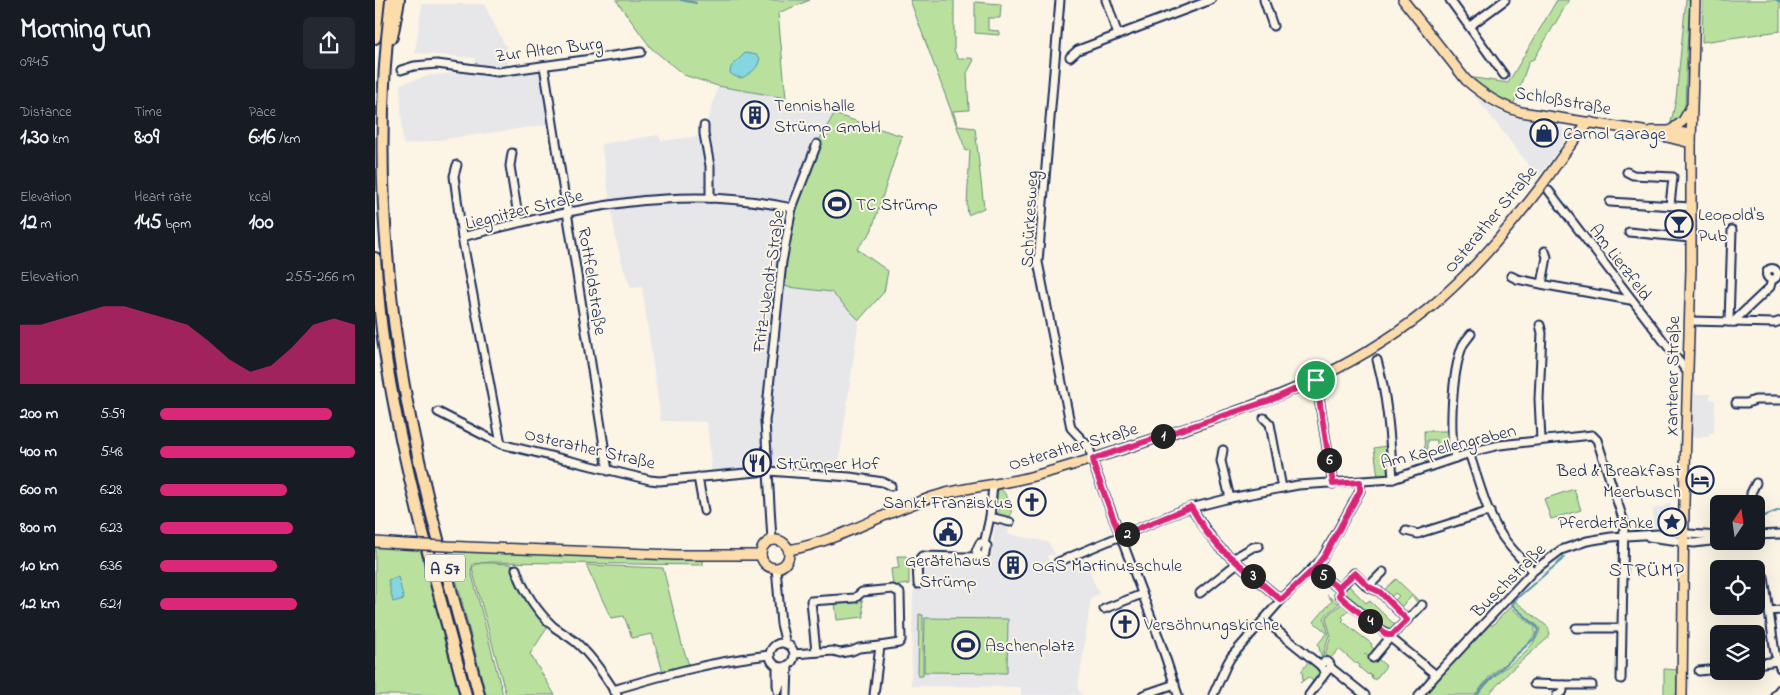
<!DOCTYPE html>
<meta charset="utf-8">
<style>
:root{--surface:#171b24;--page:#242831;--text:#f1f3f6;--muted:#9ea1a6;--accent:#db2777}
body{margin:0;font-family:"Indie Flower",sans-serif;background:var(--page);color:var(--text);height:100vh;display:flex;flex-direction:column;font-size:19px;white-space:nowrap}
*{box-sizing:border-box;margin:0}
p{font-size:16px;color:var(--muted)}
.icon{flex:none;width:28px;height:28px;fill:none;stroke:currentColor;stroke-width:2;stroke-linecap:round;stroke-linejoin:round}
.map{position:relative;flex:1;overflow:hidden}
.side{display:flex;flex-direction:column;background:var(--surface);width:375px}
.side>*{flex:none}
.needle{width:32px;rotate:13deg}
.fabs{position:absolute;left:1335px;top:495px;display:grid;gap:10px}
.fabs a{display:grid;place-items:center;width:55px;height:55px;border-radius:8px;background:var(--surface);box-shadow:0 5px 20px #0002;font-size:25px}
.pin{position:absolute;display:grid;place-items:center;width:42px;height:42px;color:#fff;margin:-21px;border:2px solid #fff;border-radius:50%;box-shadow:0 1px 5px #0007}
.km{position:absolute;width:25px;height:25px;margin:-12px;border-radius:50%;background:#222;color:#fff;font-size:14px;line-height:25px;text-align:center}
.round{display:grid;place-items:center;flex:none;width:52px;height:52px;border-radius:8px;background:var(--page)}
.summary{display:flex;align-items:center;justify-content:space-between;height:85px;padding:0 20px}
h1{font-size:28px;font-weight:800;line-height:38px}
.metrics{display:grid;grid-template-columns:repeat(3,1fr);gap:8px;height:85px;padding:5px 20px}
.metrics div{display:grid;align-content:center}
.metrics b{font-size:21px;font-weight:800}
.metrics small{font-size:14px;font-weight:400}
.metrics p{font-size:14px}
.chart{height:140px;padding:10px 20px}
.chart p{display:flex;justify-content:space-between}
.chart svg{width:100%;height:90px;margin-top:5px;fill:var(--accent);opacity:.7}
ul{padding:0 20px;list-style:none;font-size:16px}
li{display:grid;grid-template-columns:80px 60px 1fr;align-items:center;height:38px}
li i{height:12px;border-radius:6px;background:var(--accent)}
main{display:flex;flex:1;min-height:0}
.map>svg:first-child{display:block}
.built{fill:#e7e7ea}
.green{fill:#b9e19d;stroke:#6a887e}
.water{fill:#85d6de;stroke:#5b93ab}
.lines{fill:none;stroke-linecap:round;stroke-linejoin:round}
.stream{stroke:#5b93ab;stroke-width:2}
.minor-casing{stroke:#1b2f5e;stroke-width:11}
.major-casing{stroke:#1b2f5e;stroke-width:12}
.highway-casing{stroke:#1b2f5e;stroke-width:14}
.minor{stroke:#fcf5e5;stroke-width:7}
.major{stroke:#fddcac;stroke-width:9}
.highway{stroke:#fddcac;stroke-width:10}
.major-bridge-casing{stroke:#1b2f5e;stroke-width:12;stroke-linecap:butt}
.major-bridge{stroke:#fddcac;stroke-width:9}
.route-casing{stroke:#fff;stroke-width:10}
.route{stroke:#db2777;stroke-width:6}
.labels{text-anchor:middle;stroke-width:4;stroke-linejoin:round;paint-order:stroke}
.shield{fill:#fcf5e5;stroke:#5e6a86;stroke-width:1}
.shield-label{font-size:16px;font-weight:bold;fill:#1b2f5e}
.street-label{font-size:18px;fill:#1b2f5e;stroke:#fcf5e5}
.poi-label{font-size:18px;fill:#1b2f5e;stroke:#fcf5e5;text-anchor:start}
.quarter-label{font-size:20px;letter-spacing:1px;fill:#1b2f5e;stroke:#fcf5e5}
</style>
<main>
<section class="side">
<div class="summary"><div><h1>Morning run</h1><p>09:45</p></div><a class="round"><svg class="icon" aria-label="share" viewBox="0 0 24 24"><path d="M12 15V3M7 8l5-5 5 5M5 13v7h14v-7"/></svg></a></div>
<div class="metrics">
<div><p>Distance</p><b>1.30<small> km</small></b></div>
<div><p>Time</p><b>8:09</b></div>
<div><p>Pace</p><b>6:16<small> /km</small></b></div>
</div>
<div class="metrics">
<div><p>Elevation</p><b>12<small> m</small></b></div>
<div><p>Heart rate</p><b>145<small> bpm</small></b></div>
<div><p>kcal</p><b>100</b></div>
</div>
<div class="chart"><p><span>Elevation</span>255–266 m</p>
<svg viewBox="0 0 160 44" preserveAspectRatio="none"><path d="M0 44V15L10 15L20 12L30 9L40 6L50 6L60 9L70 12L80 15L90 23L100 32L110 38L120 35L130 26L140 15L150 12L160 15V44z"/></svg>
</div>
<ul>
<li><b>200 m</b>5:59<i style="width:88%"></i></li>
<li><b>400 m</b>5:48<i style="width:100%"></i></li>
<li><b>600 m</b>6:28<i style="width:65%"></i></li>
<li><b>800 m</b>6:23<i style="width:68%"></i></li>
<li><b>1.0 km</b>6:36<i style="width:60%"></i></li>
<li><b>1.2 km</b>6:21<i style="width:70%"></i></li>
</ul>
</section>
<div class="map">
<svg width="1405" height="695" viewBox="0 0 1405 695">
<rect width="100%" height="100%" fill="#fcf5e5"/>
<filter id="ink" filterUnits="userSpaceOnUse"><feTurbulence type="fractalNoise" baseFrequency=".02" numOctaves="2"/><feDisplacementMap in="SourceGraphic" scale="10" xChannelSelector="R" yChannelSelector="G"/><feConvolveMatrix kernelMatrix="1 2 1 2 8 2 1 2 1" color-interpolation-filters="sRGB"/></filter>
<g filter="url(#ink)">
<g class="built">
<polygon points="47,4 109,4 133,51 133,68 169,66 178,124 28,145 25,84 57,75 98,71 100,58 40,53"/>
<polygon points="343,86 411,98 459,114 442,144 405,286 456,292 484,320 463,469 337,476 332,422 286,421 267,287 256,288 249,270 241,240 226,144 283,135 287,141 324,136 334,117"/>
<polygon points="1099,95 1118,108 1138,117 1185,126 1192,133 1191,137 1182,152 1163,177"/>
<polygon points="1319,394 1335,394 1335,399 1340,400 1339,433 1334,433 1334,437 1317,437"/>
<polygon points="1296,502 1295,510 1298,512 1297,519 1294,527 1278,527 1278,509 1289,506"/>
<polygon points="621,520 635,523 633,534 673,542 681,556 672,555 678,572 709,557 724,594 716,598 703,689 707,695 646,695 646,687 536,686 538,594 544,579 544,563 548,559 616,559 618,539"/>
</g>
<g class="green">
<polygon points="241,0 435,0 403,13 411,98 343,86 309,75 276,48"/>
<polygon points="535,0 579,0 579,50 583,59 596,58 599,60 592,73 594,110 578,111 583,126 600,128 609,208 593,215 592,205 595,150 591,151"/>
<polygon points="1182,0 1194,0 1159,59 1154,61 1138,106 1120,98 1093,77 1133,83"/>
<polygon points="1311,0 1315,0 1312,49 1310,107 1309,115 1295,127 1301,99"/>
<polygon points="1328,0 1405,0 1405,31 1327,42"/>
<polygon points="600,2 626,4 625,18 613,18 613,30 624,31 624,35 600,33"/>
<polygon points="459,114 527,136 496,232 482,249 513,271 509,292 484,320 456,292 405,286 417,208 442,144"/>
<path d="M1049,431H1074C1073,441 1077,454 1066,459V454H1062V440H1052V463L1050,464Z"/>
<polygon points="1011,446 1014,471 1011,476 1003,477 999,448"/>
<path d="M626,489C635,498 638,508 635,520L622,517L625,503L619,501C619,495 620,492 626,489Z"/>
<polygon points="1199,489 1206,510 1176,519 1169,499"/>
<polygon points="0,547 45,549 84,695 0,695"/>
<polygon points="74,551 328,560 328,565 116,562 98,564 96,571 128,695 111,695"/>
<polygon points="522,556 531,556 534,559 534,584 518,586 516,569 524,568"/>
<path d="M116,563L135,564L139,567L174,625L155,654L180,695H131L97,568C101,562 109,563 116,563Z"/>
<polygon points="211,565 288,568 307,645 314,665 288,672 277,634 257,638 249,616 236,618"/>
<polygon points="1021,579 1044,601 1043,603 1037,596 1024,609 1018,602 1024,596 1020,593 1014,599 1007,592"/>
<polygon points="975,581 976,583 974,586 991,603 993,601 996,602 1022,627 1018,632 1013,630 1012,632 969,596 972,593 968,589"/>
<polygon points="952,595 962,603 966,600 967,601 953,613 949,618 954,635 947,658 943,644 952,633 939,622 957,601"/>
<polygon points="487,600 489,617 462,620 460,603"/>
<path d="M1140,601L1173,627L1175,634L1173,638L1136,670L1113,695H1103C1108,689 1113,682 1119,677C1134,663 1160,650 1165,629L1163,626L1136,604Z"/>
<polygon points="969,602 975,608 967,617 969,619 967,621 997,644 996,646 999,649 998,651 999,653 996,658 990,653 989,654 996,660 1002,658 1011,666 1000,680 996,677 997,675 992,674 984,667 985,665 982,663 981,664 964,649 954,660 948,661 956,636 951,619 954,614"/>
<polygon points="1135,607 1160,627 1160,634 1153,644 1115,676 1100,695 1047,695 1115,623 1117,626"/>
<polygon points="544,614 548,615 548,676 543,676"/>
<polygon points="550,618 633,619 632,673 549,672"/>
<polygon points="934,661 948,673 935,689 933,688 938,681 933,677 925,683 928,680 927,670"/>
<polygon points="1289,669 1304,670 1303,695 1289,695"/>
</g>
<g class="water">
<path d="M370,53L382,55L385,58C383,69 377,72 367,78L359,76L355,73L356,67Z"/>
<polygon points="23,577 29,599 18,602 13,580"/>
</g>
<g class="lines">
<g class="stream">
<polyline points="306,0 321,3"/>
<polyline points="1402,0 1405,3"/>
<polyline points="1381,519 1405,510"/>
<polyline points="1101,695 1117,677 1160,638 1163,630 1162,627 1137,605 1142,598 1189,558 1188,555"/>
</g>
<g class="minor-casing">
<g id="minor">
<polyline points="685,0 663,262 696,428 714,447 720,469 784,638 803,695"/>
<polyline points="731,0 743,35"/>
<polyline points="889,0 898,26"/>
<polyline points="1075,0 1129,75"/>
<polyline points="1095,26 1130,0"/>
<polyline points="695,57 703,50 836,0"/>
<polyline points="169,66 233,471"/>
<polyline points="26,70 39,66 62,64 123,72 266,52"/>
<polyline points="329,126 329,134 335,166 335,198"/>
<polyline points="137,153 135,166 144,222"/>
<polyline points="82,165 79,176 87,237"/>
<polyline points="1252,172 1258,175 1298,177 1295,205"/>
<polyline points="1174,191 1313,373"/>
<polyline points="1235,202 1315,207"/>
<polyline points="1254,232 1315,238"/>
<circle cx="1397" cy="274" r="5.5"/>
<polyline points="1136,276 1142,279 1171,285 1255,300"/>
<polyline points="1167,284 1172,257 1170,251"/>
<polyline points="1315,321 1400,323 1405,321"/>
<polyline points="1354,322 1357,230"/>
<polyline points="1358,322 1395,287 1397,279"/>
<polyline points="1165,325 1167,333 1164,399 1166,440"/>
<path d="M1002,360C1013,399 1015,439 1018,479"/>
<polyline points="941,380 958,484"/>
<polyline points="393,397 407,262 417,208 442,144"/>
<polyline points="393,399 390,421 397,540"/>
<polyline points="1361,403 1372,403 1380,400 1405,400"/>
<polyline points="63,412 126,444 275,480 284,481 393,471 475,477 508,482 516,486"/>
<polyline points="889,418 895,424 907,488"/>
<path d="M126,444L87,237C198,209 303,183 417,208"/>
<polyline points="848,450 846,461 855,498"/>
<path d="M1094,453C1104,481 1111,512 1127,536C1136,549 1147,560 1158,571"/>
<path d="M1080,458C1074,430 1077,374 1087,347C1089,342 1093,338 1096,334"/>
<polyline points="323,477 329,511"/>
<polyline points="1376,504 1376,493 1381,483"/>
<polyline points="816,507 833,533 845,548 906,600"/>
<polyline points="615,517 635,522"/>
<polyline points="1031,531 1043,534 1048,532 1115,511"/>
<polyline points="1381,535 1405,534"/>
<polyline points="1274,537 1319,543 1344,540"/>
<polyline points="604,555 601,551 605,543 609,544"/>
<polyline points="683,562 808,510 855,498 923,485 1018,479 1104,450 1125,445 1217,435 1222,440 1249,522 1246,679"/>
<polyline points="401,568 406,624 411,644"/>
<path d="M141,569C148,590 162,612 179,627C187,633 197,638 204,645C219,659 231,678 242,695"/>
<polyline points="939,569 963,588"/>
<polyline points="1389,577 1400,653 1405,668"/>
<path d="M543,584C543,575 540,563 547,556C556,556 606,559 610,554C610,553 611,547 612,546L609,544L615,517L618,485"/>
<polyline points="993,587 1008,572"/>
<polyline points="964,589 979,573 993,587 1005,592 1032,620 1017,635"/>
<polyline points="825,593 860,565 861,557 878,547 884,546"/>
<polyline points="964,595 1013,635"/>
<polyline points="729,609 767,594"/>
<polyline points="1394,611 1405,610"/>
<polyline points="889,620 946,666"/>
<polyline points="1032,620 1047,605"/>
<polyline points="1201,628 1246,628"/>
<polyline points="1017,639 1061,675"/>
<circle cx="407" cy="655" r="12"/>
<polyline points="441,652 436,601 480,598 487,592 518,589 525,593 526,640 524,643 505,646"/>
<polyline points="419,654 458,651 465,653 477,651 484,648 505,646 499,695"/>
<polyline points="998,658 1013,640"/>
<circle cx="951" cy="666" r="4.5"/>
<polyline points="1381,664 1402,661"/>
<polyline points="402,667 402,685 403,691 410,667"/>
<polyline points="955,667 990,695"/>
<polyline points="1324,671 1344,669"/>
<polyline points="1159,684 1188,685 1188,691 1182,695"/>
<polyline points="1188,685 1217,685"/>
<path d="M238,690C292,674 338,661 395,655"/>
<polyline points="412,695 413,665"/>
<polyline points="768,695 800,684"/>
<polyline points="838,695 852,664 856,657 906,600 947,559 985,491 985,482"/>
<polyline points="934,695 952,671"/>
<polyline points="1044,695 1061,675 1158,571 1186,550 1212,541 1236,537 1299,533 1344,536"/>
<polyline points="1400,695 1405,689"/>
</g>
</g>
<g class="major-casing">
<g id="major">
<path d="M1028,0L1091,80C1107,94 1125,106 1146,112L1268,131L1316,143"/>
<polyline points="1276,131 1295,131 1316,134"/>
<polyline points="1295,131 1308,121 1316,107"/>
<circle cx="400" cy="554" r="14"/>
<polyline points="0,542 28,544"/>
<polyline points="92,547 300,555 386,555"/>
<path d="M414,550C467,540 512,510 564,495C592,487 623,485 651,478C699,466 745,450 791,435C888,404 971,375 1052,310C1095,275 1130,233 1164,189C1181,167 1195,142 1215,122"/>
<polyline points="1307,695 1309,502 1316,269 1316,143 1320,0"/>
</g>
</g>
<g class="highway-casing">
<g id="highway">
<path d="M16,0C2,116 6,234 23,350C41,467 74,581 104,695"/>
<polyline points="17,37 24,0"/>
<polyline points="0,38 4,0"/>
<path d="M0,258C3,289 5,321 10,352C28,468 61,582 91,695"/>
</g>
</g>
<use href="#minor" class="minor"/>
<use href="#major" class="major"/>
<use href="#highway" class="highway"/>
<g class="major-bridge-casing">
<polyline id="major-bridge" points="28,544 92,547"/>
</g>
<use href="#major-bridge" class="major-bridge"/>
</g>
</g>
<g class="lines" filter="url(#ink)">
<g class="route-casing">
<polyline id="route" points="941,380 896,400 718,459 720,469 745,536 816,507 832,533 845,548 906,600 939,569 963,588 965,589 966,593 964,595 969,600 1012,635 1017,635 1032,620 1005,592 994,587 980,573 963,588 941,570 939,569 950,555 985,491 985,482 958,484 941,380"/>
</g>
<use href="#route" class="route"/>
</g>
<defs>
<g id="building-ring" transform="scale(1.4375)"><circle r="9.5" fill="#fcf5e5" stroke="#1b2f5e" stroke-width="1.5"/><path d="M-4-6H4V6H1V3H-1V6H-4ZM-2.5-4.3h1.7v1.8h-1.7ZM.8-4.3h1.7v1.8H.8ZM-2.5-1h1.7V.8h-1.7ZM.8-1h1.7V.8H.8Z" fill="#1b2f5e"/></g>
<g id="shop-ring" transform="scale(1.4375)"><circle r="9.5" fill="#fcf5e5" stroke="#1b2f5e" stroke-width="1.5"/><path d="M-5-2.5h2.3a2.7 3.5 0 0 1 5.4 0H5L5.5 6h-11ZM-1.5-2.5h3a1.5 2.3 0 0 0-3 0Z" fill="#1b2f5e"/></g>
<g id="stadium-ring" transform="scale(1.4375)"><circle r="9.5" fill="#fcf5e5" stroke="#1b2f5e" stroke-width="1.5"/><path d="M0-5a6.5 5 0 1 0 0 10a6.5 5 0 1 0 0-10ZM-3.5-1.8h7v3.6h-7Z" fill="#1b2f5e"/></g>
<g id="bar-ring" transform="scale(1.4375)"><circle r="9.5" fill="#fcf5e5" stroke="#1b2f5e" stroke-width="1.5"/><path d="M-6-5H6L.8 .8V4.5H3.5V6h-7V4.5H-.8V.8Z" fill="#1b2f5e"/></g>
<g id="restaurant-ring" transform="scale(1.4375)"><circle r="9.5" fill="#fcf5e5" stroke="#1b2f5e" stroke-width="1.5"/><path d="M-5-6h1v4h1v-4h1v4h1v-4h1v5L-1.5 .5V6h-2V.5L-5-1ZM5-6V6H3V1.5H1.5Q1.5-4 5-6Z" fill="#1b2f5e"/></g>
<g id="hotel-ring" transform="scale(1.4375)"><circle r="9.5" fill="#fcf5e5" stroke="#1b2f5e" stroke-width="1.5"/><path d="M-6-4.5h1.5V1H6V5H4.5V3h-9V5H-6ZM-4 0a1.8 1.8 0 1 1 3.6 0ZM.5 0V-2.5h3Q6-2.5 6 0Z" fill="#1b2f5e"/></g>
<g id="church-ring" transform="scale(1.4375)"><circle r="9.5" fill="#fcf5e5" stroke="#1b2f5e" stroke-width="1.5"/><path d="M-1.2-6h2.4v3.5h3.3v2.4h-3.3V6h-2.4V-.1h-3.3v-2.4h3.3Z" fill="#1b2f5e"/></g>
<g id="sight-ring" transform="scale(1.4375)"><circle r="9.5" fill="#fcf5e5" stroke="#1b2f5e" stroke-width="1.5"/><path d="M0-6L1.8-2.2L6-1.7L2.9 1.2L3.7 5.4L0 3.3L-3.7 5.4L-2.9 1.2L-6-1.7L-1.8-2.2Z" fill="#1b2f5e"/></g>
<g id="civic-ring" transform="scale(1.4375)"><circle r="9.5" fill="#fcf5e5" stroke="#1b2f5e" stroke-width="1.5"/><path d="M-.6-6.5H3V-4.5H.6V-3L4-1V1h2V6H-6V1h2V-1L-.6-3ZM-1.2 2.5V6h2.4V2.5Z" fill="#1b2f5e"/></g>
</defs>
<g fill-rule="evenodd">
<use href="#building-ring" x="380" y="115"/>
<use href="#shop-ring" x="1169" y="133"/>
<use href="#stadium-ring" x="462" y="204"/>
<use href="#bar-ring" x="1304" y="224"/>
<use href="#restaurant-ring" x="382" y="463"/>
<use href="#hotel-ring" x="1325" y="480"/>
<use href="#church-ring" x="657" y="502"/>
<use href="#sight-ring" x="1297" y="522"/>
<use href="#civic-ring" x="573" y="532"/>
<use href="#building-ring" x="638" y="565"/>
<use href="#church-ring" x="750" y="624"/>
<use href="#stadium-ring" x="591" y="645"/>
</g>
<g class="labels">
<rect class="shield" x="50" y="554.5" width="40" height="27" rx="4"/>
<g class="shield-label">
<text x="70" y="574">A 57</text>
</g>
<g class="street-label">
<text transform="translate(174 49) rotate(-7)" y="6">Zur Alten Burg</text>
<text transform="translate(1188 100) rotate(10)" y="6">Schloßstraße</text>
<text transform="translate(149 209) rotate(-14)" y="6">Liegnitzer Straße</text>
<text transform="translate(654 219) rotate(-87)" y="6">Schürkesweg</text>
<text transform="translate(1115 219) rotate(-50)" y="6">Osterather Straße</text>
<text transform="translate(1246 262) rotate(53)" y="6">Am Lierzfeld</text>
<text transform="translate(218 281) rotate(81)" y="6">Rottfeldstraße</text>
<text transform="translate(393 281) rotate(-82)" y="6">Fritz-Wendt-Straße</text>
<text transform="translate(1297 376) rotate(-89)" y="6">Xantener Straße</text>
<text transform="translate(698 446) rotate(-16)" y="6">Osterather Straße</text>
<text transform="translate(1073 446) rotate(-14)" y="6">Am Kapellengraben</text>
<text transform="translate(215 448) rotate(13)" y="6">Osterather Straße</text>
<text transform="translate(1133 580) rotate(-45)" y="6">Buschstraße</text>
</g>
<g class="poi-label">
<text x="399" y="111">Tennishalle<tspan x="399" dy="21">Strümp GmbH</tspan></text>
<text x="1188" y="139">Carnol Garage</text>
<text x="481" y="210">TC Strümp</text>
<text x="1323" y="220">Leopold's<tspan x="1323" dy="21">Pub</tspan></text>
<text x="401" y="469">Strümper Hof</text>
<text x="1306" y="476" text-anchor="end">Bed &amp; Breakfast<tspan x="1306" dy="21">Meerbusch</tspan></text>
<text x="638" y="508" text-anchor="end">Sankt Franziskus</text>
<text x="1278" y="528" text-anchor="end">Pferdetränke</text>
<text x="573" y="566" text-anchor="middle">Gerätehaus<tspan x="573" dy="21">Strümp</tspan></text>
<text x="657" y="571">OGS Martinusschule</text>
<text x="769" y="630">Versöhnungskirche</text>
<text x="610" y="651">Aschenplatz</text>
</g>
<g class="quarter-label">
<text x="1272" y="576">STRÜMP</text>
</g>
</g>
</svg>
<div class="fabs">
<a><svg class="needle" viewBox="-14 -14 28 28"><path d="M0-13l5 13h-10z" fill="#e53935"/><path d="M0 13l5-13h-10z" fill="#9ea1a6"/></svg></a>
<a><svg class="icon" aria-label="locate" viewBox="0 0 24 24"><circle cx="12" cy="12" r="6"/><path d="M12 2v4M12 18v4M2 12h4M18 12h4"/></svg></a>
<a><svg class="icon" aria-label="layers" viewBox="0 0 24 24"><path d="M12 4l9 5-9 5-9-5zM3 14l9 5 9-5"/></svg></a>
</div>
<div class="pin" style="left:941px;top:380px;background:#1e9e55"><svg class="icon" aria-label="arrive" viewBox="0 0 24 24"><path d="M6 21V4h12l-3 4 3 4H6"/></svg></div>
<b class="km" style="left:788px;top:436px">1</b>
<b class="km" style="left:752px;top:534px">2</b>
<b class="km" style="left:878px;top:576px">3</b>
<b class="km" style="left:995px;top:621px">4</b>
<b class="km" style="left:948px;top:576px">5</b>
<b class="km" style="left:954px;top:460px">6</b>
</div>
</main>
